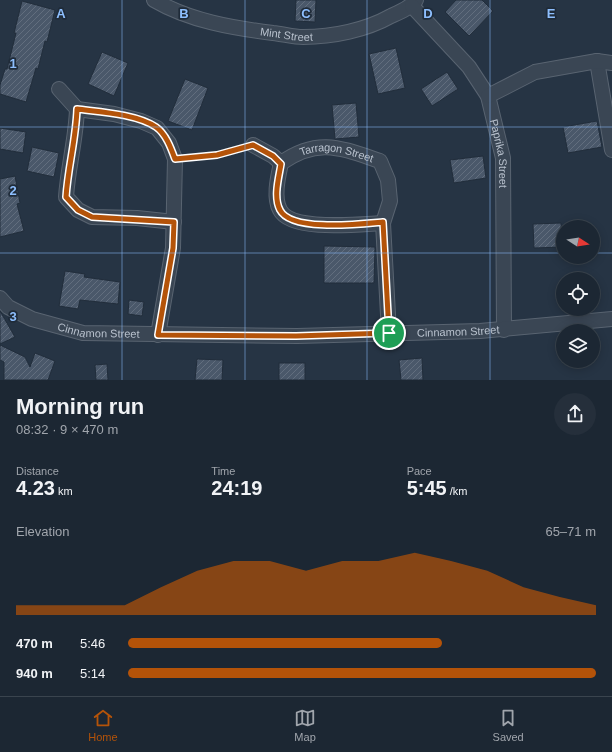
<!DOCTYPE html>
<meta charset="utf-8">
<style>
:root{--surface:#1c2733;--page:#252f3b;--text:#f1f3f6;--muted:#a0a5ac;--line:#3a444e;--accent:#b45309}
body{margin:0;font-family:Helvetica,sans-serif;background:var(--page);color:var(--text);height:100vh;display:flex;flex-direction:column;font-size:15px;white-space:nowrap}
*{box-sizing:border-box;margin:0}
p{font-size:13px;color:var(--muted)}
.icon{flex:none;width:22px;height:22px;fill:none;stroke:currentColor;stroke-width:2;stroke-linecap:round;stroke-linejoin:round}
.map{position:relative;height:380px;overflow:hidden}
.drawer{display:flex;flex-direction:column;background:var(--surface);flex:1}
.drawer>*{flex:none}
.needle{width:26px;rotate:102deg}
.buttons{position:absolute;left:556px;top:220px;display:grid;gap:8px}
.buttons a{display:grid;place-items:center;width:44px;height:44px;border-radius:50%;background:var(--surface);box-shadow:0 2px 10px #0003,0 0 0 1px var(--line);font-size:20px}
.pin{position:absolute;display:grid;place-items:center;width:34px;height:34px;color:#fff;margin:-17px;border:2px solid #fff;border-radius:50%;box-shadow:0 1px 4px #0007}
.round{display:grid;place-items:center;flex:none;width:42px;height:42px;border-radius:21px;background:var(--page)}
.summary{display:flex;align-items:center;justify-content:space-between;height:68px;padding:0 16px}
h1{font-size:22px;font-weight:700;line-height:30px}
.figures{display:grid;grid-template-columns:repeat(3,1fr);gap:6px;height:68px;padding:4px 16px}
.figures div{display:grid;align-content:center}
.figures b{font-size:20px;font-weight:700}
.figures small{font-size:11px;font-weight:400}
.figures p{font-size:11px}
.chart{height:112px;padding:8px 16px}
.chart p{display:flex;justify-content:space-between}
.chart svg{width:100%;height:72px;margin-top:4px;fill:var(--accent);opacity:.7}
ul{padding:0 16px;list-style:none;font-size:13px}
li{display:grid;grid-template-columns:64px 48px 1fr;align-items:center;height:30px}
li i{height:10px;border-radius:5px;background:var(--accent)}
.tab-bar{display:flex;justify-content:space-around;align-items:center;height:56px;border-top:1px solid var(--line);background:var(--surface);font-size:11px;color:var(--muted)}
.tab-bar a{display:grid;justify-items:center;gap:2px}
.tab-bar .on{color:var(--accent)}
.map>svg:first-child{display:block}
.building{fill:url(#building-hatch);stroke:#212d3b}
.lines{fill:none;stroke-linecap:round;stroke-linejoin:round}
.street-casing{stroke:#596471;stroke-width:16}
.path{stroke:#466061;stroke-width:2.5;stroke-dasharray:3 3;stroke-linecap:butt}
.street{stroke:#3a4654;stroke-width:14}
.route-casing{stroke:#fff;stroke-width:8}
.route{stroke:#b45309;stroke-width:5}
.grid{fill:none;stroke:#8dbefd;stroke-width:1;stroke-opacity:0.55}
.labels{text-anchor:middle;stroke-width:3.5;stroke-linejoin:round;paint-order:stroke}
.street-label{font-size:11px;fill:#b8c1cd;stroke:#1f2b39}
.grid-label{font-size:13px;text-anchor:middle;font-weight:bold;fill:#8dbefd;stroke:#1f2b39;stroke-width:3.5;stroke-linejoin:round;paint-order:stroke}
</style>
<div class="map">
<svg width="612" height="380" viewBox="0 0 612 380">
<defs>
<pattern id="building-hatch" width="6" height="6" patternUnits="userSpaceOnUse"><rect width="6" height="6" fill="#4a586a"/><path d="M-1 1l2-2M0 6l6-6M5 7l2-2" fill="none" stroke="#626e7e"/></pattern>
</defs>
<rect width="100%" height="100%" fill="#263444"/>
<g class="building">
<polygon points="296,0 316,0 315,22 295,21"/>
<polygon points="456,0 482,0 493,11 469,36 445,12"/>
<polygon points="22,1 55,10 47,42 45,41 38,69 36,68 26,102 0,94 0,85 5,69 7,69 16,33 14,33"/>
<polygon points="396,48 405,88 378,94 369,54"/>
<polygon points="102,52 128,63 114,96 88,84"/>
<polygon points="447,72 458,89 432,106 421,89"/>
<polygon points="185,79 208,88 192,130 168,121"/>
<polygon points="356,103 359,137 335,139 332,105"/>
<polygon points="597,121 602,147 568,153 563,127"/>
<polygon points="0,128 26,132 23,153 0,149"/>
<polygon points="32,147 59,153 54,177 27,171"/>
<polygon points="483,156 486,178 454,183 450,160"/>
<polygon points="15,176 20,203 17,204 24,231 0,237 0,179"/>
<polygon points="561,223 562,247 534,248 533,224"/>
<polygon points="324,246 375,247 374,283 324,283"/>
<polygon points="65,271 85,274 84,277 120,282 118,304 80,300 78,309 59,306"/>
<polygon points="129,300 144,302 142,316 128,314"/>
<polygon points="0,311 15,337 0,344"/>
<polygon points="0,345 25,357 30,367 35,353 55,361 48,380 4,380 4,362 0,360"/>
<polygon points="422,358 423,380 401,380 399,360"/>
<polygon points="197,359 223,360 222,380 195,380"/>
<rect x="279" y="363" width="26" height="17"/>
<polygon points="107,364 108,380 96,380 95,365"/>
</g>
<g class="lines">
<g class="street-casing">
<g id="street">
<path id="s1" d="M154,0C190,21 233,28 273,33C283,34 294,37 303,37C333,37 366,30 391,16C400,12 410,8 416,0"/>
<path id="s2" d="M412,6L469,67L488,96L503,158L504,330"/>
<polyline points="597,61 612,150"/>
<path d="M59,89L77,109C76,139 68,167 66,197L78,210L92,217L137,218L174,222"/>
<polyline points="488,96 535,72 597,61 612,63"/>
<polyline points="77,109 114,114 141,121 157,128 169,143 175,159 173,248 158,335"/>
<path id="s3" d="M253,145L273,156L281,163C318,137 341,148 380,161L388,180L390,201L383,223L389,333"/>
<path d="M281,163C278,177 273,197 280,210C291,232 360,224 383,223"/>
<path id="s4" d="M0,298L8,307L32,319L83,333L297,336L480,331L612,319"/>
</g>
</g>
<polyline class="path" points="189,158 217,155 241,148"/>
<use href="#street" class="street"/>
</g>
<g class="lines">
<g class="route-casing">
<path id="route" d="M77,109C100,112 137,114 156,127C166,134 171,148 175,159L217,155L253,145L273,156L281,164C279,177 273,197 280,210C291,232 360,224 383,222L389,333L296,336L158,335L173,248L174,222L92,217L78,210L66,197C68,167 76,139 77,109Z"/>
</g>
<use href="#route" class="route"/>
</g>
<path class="grid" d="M122,0V380M245,0V380M367,0V380M490,0V380M0,127H612M0,253H563M593,253H612"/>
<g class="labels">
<g class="street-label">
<text dy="4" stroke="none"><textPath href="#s1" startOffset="138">Mint Street</textPath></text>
<text dy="4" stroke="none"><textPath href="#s2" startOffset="177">Paprika Street</textPath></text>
<text dy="4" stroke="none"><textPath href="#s3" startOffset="93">Tarragon Street</textPath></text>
<text dy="4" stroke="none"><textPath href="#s4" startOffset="107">Cinnamon Street</textPath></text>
<text dy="4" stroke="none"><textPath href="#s4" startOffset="467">Cinnamon Street</textPath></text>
</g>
</g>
<g class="grid-label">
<text x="61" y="18">A</text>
<text x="184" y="18">B</text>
<text x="306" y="18">C</text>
<text x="428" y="18">D</text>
<text x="551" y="18">E</text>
<text x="13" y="68">1</text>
<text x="13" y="195">2</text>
<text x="13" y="321">3</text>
</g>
</svg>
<div class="buttons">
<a><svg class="needle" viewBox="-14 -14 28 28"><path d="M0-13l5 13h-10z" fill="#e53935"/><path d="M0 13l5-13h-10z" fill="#a0a5ac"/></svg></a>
<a><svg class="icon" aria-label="locate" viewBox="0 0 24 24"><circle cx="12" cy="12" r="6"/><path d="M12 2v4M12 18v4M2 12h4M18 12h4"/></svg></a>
<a><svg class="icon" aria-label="layers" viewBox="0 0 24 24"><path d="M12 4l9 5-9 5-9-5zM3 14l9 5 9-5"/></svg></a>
</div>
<div class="pin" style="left:389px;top:333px;background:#1e9e55"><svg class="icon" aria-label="arrive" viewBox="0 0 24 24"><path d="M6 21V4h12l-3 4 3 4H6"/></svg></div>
</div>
<section class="drawer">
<div class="summary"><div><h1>Morning run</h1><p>08:32 · 9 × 470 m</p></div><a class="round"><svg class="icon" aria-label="share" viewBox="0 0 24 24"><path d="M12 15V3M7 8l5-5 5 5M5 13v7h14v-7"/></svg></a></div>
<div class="figures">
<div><p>Distance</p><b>4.23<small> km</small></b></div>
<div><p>Time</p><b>24:19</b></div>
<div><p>Pace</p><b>5:45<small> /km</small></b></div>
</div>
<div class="chart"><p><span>Elevation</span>65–71 m</p>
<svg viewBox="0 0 160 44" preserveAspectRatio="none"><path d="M0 44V38L10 38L20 38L30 38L40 27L50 17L60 11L70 11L80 17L90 11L100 11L110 6L120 11L130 17L140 27L150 33L160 38V44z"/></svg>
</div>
<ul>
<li><b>470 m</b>5:46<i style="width:67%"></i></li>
<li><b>940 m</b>5:14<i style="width:100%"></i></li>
</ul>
</section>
<nav class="tab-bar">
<a class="on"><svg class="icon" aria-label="home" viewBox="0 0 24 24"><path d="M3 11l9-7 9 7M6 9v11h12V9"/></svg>Home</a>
<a><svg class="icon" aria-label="map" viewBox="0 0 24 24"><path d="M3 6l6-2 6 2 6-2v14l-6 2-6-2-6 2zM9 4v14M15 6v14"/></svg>Map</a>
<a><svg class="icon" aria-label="saved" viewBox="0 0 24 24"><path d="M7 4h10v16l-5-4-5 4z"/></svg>Saved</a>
</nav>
